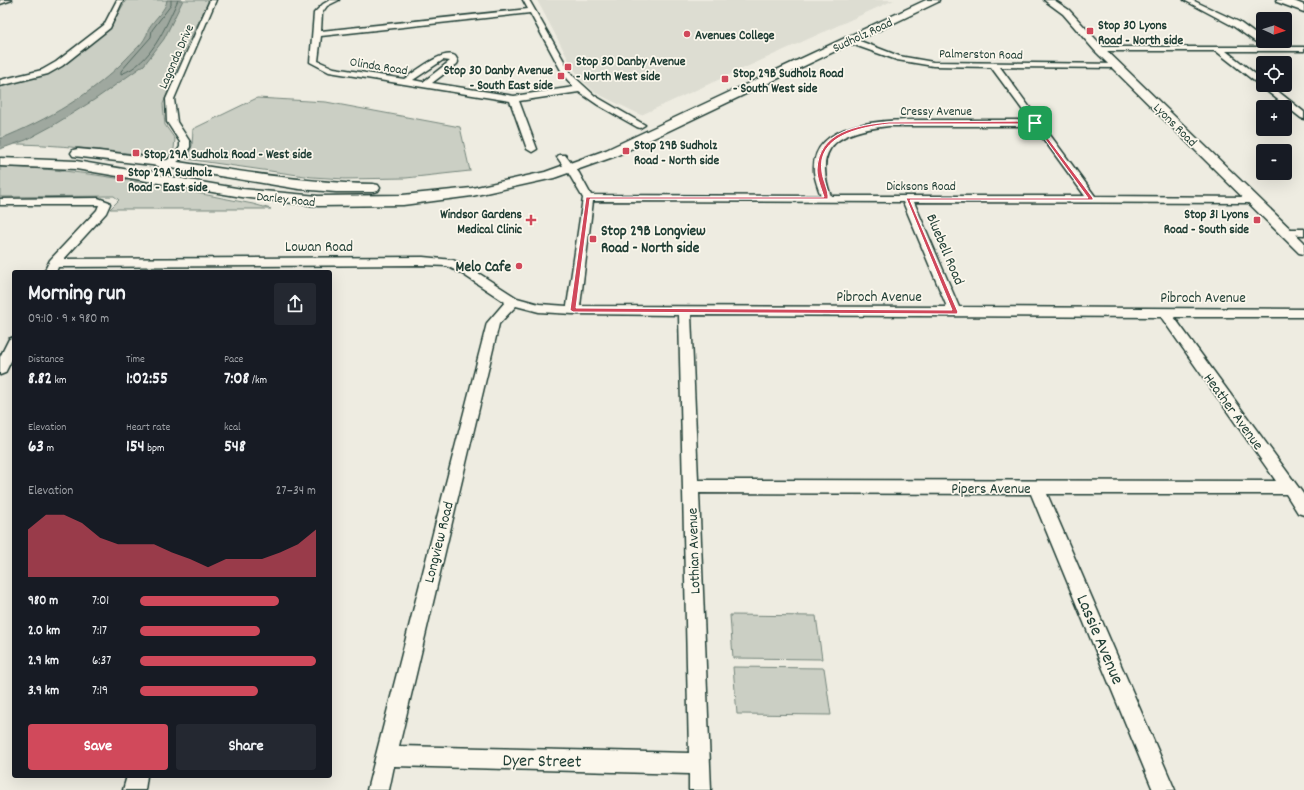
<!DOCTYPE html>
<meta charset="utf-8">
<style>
:root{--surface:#171b24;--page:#242831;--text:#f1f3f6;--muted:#9ea1a6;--accent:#d1495b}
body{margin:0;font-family:Dekko,sans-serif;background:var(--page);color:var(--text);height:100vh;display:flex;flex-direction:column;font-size:15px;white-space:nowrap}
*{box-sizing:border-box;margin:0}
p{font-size:13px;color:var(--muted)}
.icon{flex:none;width:22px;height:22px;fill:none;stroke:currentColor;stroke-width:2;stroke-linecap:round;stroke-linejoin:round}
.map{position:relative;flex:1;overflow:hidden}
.panel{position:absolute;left:12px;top:270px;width:320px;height:508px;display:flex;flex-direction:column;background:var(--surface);border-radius:4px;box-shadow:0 4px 16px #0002}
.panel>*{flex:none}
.needle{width:26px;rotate:94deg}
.controls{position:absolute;left:1256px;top:12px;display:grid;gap:8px}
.controls a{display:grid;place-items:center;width:36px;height:36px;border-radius:4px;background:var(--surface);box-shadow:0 4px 16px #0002;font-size:20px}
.pin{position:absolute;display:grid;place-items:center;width:34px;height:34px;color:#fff;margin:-17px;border-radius:8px;box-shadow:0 2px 6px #0006}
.round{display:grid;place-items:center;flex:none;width:42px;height:42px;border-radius:4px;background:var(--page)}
.head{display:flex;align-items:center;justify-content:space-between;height:68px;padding:0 16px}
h1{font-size:22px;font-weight:800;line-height:30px}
.stats{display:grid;grid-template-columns:repeat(3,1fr);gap:6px;height:68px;padding:4px 16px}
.stats div{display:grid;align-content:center}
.stats b{font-size:17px;font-weight:800}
.stats small{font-size:11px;font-weight:400}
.stats p{font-size:11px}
.chart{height:112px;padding:8px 16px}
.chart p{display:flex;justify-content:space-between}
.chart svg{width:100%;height:72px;margin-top:4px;fill:var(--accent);opacity:.7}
.action{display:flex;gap:8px;margin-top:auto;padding:8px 16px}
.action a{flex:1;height:46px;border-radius:4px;background:var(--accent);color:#fff;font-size:16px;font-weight:800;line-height:46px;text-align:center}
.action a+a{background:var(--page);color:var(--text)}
ul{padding:0 16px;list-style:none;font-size:13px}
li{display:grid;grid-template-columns:64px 48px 1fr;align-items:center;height:30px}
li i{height:10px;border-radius:5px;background:var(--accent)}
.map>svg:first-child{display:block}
.built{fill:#ddddd2}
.green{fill:#cbcfc4;stroke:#75867c}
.water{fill:#9fa89f;stroke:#6c7d74}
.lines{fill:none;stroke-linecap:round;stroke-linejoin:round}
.shore{stroke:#52685f;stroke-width:1}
.minor-casing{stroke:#1f3d34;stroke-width:3}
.tertiary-casing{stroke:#1f3d34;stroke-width:3}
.secondary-casing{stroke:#1f3d34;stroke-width:3}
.trunk-casing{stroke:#1f3d34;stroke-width:3}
.minor{fill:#fbf7ec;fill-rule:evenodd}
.tertiary{fill:#fbf7ec;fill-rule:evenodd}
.secondary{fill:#fbf7ec;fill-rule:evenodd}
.trunk{fill:#fbf7ec;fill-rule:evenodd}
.route{fill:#d1495b;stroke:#fff;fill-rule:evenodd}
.poi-dot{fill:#d1495b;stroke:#fbf7ec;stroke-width:1.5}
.labels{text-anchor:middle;stroke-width:3.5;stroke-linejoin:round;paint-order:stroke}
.far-poi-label{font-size:13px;font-weight:bold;fill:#1f3d34;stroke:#fbf7ec;text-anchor:start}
.far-street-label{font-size:13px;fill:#1f3d34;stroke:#fbf7ec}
.poi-label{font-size:15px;font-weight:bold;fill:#1f3d34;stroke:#fbf7ec;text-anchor:start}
.street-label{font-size:15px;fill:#1f3d34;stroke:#fbf7ec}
.near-street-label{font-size:18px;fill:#1f3d34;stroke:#fbf7ec}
</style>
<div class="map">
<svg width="1304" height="790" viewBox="0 0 1304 790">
<rect width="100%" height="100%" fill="#eeece1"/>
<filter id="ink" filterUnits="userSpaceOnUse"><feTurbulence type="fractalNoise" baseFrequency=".025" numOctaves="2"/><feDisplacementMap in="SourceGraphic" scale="8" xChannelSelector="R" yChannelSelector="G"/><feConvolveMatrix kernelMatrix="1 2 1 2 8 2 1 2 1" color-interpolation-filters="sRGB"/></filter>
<g filter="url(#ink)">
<polygon class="built" points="537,0 894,0 641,115 596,93 583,81 573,68"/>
<g class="green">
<path d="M126,0H209L182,56L163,104L165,125L175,139L174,149L169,158C113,152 57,143 0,144V87L47,73L64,63L111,26Z"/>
<polygon points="257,98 326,102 460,127 470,171 406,178 344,179 312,177 186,159 192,146 193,129"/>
<path d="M0,167C85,168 169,188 253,204L271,209H110L119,200L114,196L0,197Z"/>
<polygon points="730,615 816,616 822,659 733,658"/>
<polygon points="733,667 824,668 831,715 737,714"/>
</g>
<path class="water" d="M167,0H183L164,39L144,65L94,100L52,126L26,140L0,149V139C47,120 93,94 128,57C134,50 142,45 146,36C148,34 147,30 149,28C154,19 166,10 167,0Z"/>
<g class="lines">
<path class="shore" d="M171,0V5L152,30L151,37L121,71V74C152,63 165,27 178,0"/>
<g class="minor-casing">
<g id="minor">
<polygon points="0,0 12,0 0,4"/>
<polygon points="117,0 123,0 110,28 62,66 48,74 0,86 0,80 42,70 56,62 104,25"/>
<polygon points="210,0 216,0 174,99 177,122 190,142 190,147 182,158 156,179 148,179 147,177 148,175 175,154 180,147 180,142 167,122 166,99"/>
<path d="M330,0H339L327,6L322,13L321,31L528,9L523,0H529L572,75L595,96L645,125L640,128L637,127L598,105L579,92L519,101L537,149L532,152L527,149L510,101L329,72L310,62L314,13L323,4ZM530,13L564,76L574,87L514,96L432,83L457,64L458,62C458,61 456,57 455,56C443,48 414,73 404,79L334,68L318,61L321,36ZM443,60L450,61L423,82L413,80Z"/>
<polygon points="1184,0 1192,0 1239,22 1273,47 1304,47 1304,51 1226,51 1263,80 1263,85 1270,85 1304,112 1304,119 1301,118 1216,51 1099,51 1095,49 1099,47 1263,47 1233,26"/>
<path d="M846,38H852L899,56L933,62L1120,64V68H1117L1000,67L1095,196L1253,197L1258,200L1253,203L914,202L959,307L1304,309V317H1174L1304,495V515L1298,513L1286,494H1047L1175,790H1153L1031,494L699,493L711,790H689V774L394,766L389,790H367L487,323L505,302L464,275L447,266L423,265L58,267L56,272H44L50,260L97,210L99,205H0V199L98,198L109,202L110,204L106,213L64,259L423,257L453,260L472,269L517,298L539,304L567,306L583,198L569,174L557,157L559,155H565L579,173L591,195L821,196C818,188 815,180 814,172C810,115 902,120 939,120C969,120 999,120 1030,120L991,67L933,66L897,60L846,42ZM889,126H1034L1085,196H831C811,143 843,131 889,126ZM593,201L903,202L947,307L580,306ZM516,306L539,312L573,314L679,315L689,753L399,746L499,324ZM691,315L1161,317L1276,481L698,480Z"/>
<polygon points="1286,229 1304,229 1304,235 1282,234 1280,232"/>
<polygon points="14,337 14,355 5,373 0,375 0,357 9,339"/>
<polygon points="127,776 147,776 145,790 123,790"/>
</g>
</g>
<g class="tertiary-casing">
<polygon id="tertiary" points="1044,0 1054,0 1069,10 1103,47 1304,242 1304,254 1299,253 1095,51 1063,14"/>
</g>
<g class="secondary-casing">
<g id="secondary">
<polygon points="926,0 939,0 938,2 616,156 554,178 472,196 403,205 318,206 242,197 76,169 0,166 0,158 76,161 242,189 318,196 403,195 472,188 545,172 606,150"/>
<path d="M78,149C177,158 273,182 373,184L378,185L380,188L378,191L373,192H336L299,189L152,165L73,156L71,153L73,150Z"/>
</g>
</g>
<g class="trunk-casing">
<polygon id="trunk" points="1276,0 1291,0 1304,5 1304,12 1277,2"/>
</g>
<use href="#minor" class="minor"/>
<use href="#tertiary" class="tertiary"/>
<use href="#secondary" class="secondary"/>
<use href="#trunk" class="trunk"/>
</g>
</g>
<path class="route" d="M1035,121L1093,198V200H910L958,312L957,314L573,312L570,310L586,197H824C821,188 817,178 817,170C818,131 858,125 889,122ZM889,124H1034L1088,198H906L952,310L576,308L590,199H828C829,191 823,181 822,172C816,135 862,127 889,124Z"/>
<g class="poi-dot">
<rect x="1086" y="27" width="8" height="8" rx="2"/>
<circle cx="687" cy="34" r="4"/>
<rect x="564" y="63" width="8" height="8" rx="2"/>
<rect x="557" y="72" width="8" height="8" rx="2"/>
<rect x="721" y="75" width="8" height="8" rx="2"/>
<rect x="622" y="147" width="8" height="8" rx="2"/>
<rect x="132" y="149" width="8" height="8" rx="2"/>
<rect x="116" y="174" width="8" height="8" rx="2"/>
<path d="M529 214h4v4h4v4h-4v4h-4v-4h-4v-4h4z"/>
<rect x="1253" y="216" width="8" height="8" rx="2"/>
<rect x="589" y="235" width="8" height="8" rx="2"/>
<circle cx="519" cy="266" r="4"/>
</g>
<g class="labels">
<g class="far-poi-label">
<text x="1098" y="29">Stop 30 Lyons<tspan x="1098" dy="15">Road - North side</tspan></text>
<text x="695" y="39">Avenues College</text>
<text x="576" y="65">Stop 30 Danby Avenue<tspan x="576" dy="15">- North West side</tspan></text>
<text x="553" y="74" text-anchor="end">Stop 30 Danby Avenue<tspan x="553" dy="15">- South East side</tspan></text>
<text x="733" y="77">Stop 29B Sudholz Road<tspan x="733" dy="15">- South West side</tspan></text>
<text x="634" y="149">Stop 29B Sudholz<tspan x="634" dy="15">Road - North side</tspan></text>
<text x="144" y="158">Stop 29A Sudholz Road - West side</text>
<text x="128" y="176">Stop 29A Sudholz<tspan x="128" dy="15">Road - East side</tspan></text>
<text x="522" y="218" text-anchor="end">Windsor Gardens<tspan x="522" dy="15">Medical Clinic</tspan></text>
<text x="1249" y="218" text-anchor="end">Stop 31 Lyons<tspan x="1249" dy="15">Road - South side</tspan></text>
</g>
<g class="far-street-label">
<text transform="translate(862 34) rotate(-25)" y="5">Sudholz Road</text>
<text transform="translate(981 53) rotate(1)" y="5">Palmerston Road</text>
<text transform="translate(175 56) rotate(-66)" y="5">Lagonda Drive</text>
<text transform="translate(379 65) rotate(9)" y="5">Olinda Road</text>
<text x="936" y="115">Cressy Avenue</text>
<text transform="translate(1176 124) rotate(45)" y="5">Lyons Road</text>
<text x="921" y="190">Dicksons Road</text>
<text transform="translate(286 198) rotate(6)" y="5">Darley Road</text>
</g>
<g class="poi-label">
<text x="601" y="235">Stop 29B Longview<tspan x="601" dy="17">Road - North side</tspan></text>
<text x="511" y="271" text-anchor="end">Melo Cafe</text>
</g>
<g class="street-label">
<text x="319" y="251">Lowan Road</text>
<text transform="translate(946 249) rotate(67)" y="5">Bluebell Road</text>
<text x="879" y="301">Pibroch Avenue</text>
<text x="1203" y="302">Pibroch Avenue</text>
<text transform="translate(1234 411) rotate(54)" y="5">Heather Avenue</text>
<text x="991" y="493">Pipers Avenue</text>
<text transform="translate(438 542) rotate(-76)" y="5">Longview Road</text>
<text transform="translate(693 551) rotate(-92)" y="5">Lothian Avenue</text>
</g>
<g class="near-street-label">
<text transform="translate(1101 639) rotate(67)" y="6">Lassie Avenue</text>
<text transform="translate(542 760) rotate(1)" y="6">Dyer Street</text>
</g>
</g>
</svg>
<div class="controls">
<a><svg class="needle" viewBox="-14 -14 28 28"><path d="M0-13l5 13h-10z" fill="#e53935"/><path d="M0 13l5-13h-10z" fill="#9ea1a6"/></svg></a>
<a><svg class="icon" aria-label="locate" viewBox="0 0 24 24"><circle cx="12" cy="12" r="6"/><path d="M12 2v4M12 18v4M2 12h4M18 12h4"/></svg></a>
<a>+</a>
<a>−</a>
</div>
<div class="pin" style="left:1035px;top:123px;background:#1e9e55"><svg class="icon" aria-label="arrive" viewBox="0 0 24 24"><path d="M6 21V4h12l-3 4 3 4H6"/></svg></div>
<section class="panel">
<div class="head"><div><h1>Morning run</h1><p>09:10 · 9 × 980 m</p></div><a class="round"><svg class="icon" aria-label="share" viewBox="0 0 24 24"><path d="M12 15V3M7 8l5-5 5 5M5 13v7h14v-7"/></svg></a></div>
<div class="stats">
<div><p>Distance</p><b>8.82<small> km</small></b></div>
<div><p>Time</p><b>1:02:55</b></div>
<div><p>Pace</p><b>7:08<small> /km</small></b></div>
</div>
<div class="stats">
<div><p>Elevation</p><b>63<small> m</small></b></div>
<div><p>Heart rate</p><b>154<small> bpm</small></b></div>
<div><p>kcal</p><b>548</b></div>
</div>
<div class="chart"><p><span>Elevation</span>27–34 m</p>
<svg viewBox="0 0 160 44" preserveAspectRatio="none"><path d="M0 44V15L10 6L20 6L30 11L40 20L50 24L60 24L70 24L80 29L90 33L100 38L110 33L120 33L130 33L140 29L150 24L160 15V44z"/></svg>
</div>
<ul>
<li><b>980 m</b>7:01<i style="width:79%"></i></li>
<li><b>2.0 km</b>7:17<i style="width:68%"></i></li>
<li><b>2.9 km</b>6:37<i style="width:100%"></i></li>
<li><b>3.9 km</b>7:19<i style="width:67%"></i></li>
</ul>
<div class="action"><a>Save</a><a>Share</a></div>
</section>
</div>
